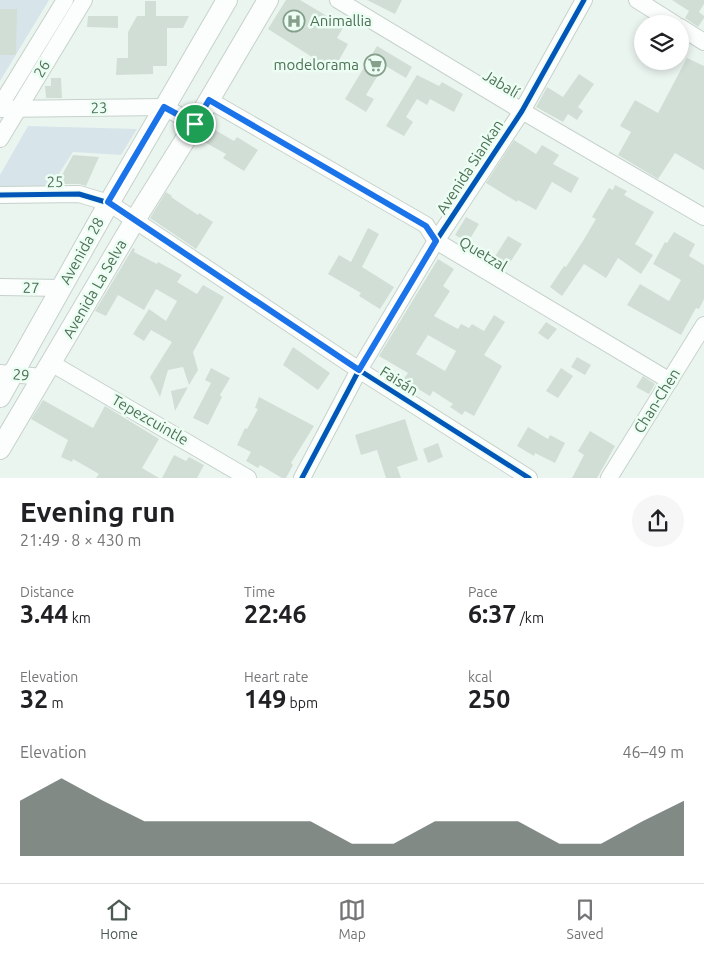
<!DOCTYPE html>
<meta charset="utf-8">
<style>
:root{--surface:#fff;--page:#f6f6f6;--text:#202124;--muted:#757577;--line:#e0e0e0;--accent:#4d5a52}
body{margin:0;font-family:Ubuntu,sans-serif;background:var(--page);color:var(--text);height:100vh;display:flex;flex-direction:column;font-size:19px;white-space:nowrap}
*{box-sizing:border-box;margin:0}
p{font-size:16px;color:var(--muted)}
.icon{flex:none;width:28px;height:28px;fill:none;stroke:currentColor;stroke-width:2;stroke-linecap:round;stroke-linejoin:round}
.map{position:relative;height:478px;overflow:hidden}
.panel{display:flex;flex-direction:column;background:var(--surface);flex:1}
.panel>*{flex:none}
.buttons{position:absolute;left:634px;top:15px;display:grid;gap:10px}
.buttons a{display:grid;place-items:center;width:55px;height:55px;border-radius:50%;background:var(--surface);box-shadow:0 2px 8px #0003;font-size:25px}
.pin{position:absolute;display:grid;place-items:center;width:42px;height:42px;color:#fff;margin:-21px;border:2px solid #fff;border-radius:50%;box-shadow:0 1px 5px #0007}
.round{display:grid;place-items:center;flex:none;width:52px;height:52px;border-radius:26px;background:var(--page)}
.head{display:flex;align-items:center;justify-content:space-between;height:85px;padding:0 20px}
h1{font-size:28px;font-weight:700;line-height:38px}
.stats{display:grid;grid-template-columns:repeat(3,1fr);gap:8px;height:85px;padding:5px 20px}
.stats div{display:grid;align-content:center}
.stats b{font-size:25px;font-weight:700}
.stats small{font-size:14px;font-weight:400}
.stats p{font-size:14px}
.chart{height:140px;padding:10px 20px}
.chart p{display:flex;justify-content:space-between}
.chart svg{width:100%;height:90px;margin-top:5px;fill:var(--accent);opacity:.7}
.menu{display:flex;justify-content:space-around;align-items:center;height:70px;border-top:1px solid var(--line);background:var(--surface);font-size:14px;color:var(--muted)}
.menu a{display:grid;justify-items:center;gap:2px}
.menu .current{color:var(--accent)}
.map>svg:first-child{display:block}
.green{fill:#d7e5ea}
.building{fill:#d1ded5;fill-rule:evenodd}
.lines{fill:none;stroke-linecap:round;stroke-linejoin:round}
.minor-casing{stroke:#c6d2ca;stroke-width:18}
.tertiary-casing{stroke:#c6d2ca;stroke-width:22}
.minor{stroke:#fcfefd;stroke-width:16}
.tertiary{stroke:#fcfefd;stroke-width:20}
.cycleway-casing{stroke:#ecfdf4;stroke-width:8}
.cycleway{stroke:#0057b8;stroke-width:5}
.route-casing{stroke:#fff;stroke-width:10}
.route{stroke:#1a73e8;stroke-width:6}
.labels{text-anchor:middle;stroke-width:5;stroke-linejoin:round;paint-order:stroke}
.poi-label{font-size:15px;fill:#4e7055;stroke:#ecfdf4;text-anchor:start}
.street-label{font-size:15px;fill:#4e7055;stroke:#ecfdf4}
</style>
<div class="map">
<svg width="704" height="478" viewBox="0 0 704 478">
<rect width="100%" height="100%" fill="#ebf5f0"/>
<g class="green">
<polygon points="0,0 49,0 0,81"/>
<polygon points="28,126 137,129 121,155 73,152 49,189 0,188 0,175"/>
</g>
<g class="building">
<polygon points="286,0 300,0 344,26 337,38 348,44 333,71 327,67 326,70 310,60 312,57 268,29"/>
<polygon points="367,0 402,0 395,14"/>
<polygon points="672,0 704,0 704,4 699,12 704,16 704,18 698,27 685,18 689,11"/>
<polygon points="145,1 156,1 156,16 189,16 183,28 167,28 167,66 153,66 153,74 116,75 117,58 128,58 128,32 137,16 145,16"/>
<polygon points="0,9 17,9 16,55 0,55"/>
<polygon points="88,16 118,16 118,28 87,27"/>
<polygon points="377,46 412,67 406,78 384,65 366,95 374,99 366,112 345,99"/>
<polygon points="687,58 704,66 704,170 675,153 658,179 618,155 631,132 620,126 635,100 658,113"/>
<polygon points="579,74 594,84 578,107 583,111 577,120 568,114 563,122 536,107 547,87 563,97"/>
<polygon points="417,75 439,86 442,82 463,94 454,112 430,99 427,105 417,99 406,117 413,122 404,136 386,126"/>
<polygon points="51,78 61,78 62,98 46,98 45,86 51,86"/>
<polygon points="208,126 234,141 237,137 258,150 244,171 223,158 226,154 199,139"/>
<polygon points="514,140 536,154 542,145 559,155 553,164 579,178 571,193 552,182 536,210 518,200 517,202 486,183"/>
<polygon points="73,155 99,157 86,186 79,184 57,184"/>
<polygon points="615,185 627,191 624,195 654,212 635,244 653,255 641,274 618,258 606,278 584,264 562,296 550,287 564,266 566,267 583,241 596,219 592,217 609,188 613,190"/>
<polygon points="166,192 172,196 171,197 198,215 199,213 213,222 196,249 150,218"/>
<polygon points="466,217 479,224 468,242 455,235"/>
<polygon points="368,228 379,234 362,267 394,287 380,309 359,296 361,293 328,274 339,255 351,262"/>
<polygon points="674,232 695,244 689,256 704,265 704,299 699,309 696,308 681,335 627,305 640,284 669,301 681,280 653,264 665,242 667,243"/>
<polygon points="508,236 522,244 507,267 494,258"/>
<polygon points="133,248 135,249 134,252 157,264 158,262 182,275 177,282 197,294 203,285 224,297 193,352 198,370 189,385 183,367 168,370 160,397 150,377 172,342 151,330 144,341 133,334 149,309 166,321 177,301 156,289 144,310 118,295 106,316 95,311"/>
<path d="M438,259L454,269L443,286L450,291L434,316L458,329L461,324L469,328L472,324L484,331L494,315L505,322L484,355L502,366L474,416L465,411L462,415L450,407L453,404L433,391L430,396L403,380L408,373L379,356ZM428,335L456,351L445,371L416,354Z"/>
<polygon points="546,322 557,329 548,340 538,333"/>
<polygon points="293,347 330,373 318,390 283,365"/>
<polygon points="577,357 591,365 585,375 571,367"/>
<polygon points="211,368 230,378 220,395 222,397 208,425 193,418 211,383 205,380"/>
<polygon points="561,368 573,376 558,398 546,391"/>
<polygon points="643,376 655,384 649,394 636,387"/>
<polygon points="188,387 175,411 171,391"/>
<polygon points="259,397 314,426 291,463 293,465 286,478 282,478 260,465 258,468 246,461 251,452 237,445 245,428 247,429 258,409 255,408"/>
<polygon points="43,400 93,428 105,406 159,439 142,468 159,478 96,478 99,474 73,459 72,462 61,457 68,440 31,419"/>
<polygon points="405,419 418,460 397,467 401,478 386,478 377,450 361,455 355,435"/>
<polygon points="528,427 548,439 550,435 565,443 555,463 535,453 534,456 517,446"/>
<polygon points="590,431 615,446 597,478 572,478 584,455 578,451"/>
<polygon points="438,443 443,457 428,463 423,449"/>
<polygon points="174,455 186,461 189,457 204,465 197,478 162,478"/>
</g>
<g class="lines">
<g class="minor-casing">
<g id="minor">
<polyline points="338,0 522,111 704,217"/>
<polyline points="637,0 675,24"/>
<polyline points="680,27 704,42"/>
<polyline points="209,100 426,225 436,241 670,381"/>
<polyline points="0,106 65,0"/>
<polyline points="0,109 164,107 195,124"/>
<polyline points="0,139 84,0"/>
<polyline points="0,195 79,194 109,203 359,370 529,478"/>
<polyline points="0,287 62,288"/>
<polyline points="51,363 248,478"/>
<polyline points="0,373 42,377"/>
<polyline points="302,478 359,370 436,241 522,111 584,0"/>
<polyline points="609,478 704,325"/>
</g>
</g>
<g class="tertiary-casing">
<g id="tertiary">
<polyline points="0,397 109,203 227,0"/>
<polyline points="0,449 135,220 195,124 268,0"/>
</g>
</g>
<use href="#minor" class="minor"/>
<use href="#tertiary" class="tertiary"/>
<g class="cycleway-casing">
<g id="cycleway">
<polyline points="0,195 79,194 109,203 359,370 529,478"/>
<polyline points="302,478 359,370 436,241 522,111 584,0"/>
</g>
</g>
<use href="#cycleway" class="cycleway"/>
</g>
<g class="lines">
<g class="route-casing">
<polygon id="route" points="209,100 426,226 436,241 359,370 108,202 164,107 195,124"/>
</g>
<use href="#route" class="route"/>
</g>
<defs>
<g id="hospital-ring" transform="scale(1.125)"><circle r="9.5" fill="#ecfdf4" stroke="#859f8b" stroke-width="1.5"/><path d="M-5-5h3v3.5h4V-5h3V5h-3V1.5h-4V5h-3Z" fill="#859f8b"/></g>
<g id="supermarket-ring" transform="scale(1.125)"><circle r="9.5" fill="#ecfdf4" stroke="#859f8b" stroke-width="1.5"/><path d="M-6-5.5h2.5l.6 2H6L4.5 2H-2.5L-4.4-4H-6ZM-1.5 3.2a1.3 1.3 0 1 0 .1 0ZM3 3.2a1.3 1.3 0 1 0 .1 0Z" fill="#859f8b"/></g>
</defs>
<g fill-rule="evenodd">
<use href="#hospital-ring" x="294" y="21"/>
<use href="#supermarket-ring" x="375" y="65"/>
</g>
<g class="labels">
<g class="poi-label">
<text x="310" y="26">Animallia</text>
<text x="359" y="70" text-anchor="end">modelorama</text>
</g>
<g class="street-label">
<text transform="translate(42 69) rotate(-59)" y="5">26</text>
<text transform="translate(501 84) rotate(31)" y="5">Jabalí</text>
<text transform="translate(99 108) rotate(-1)" y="5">23</text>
<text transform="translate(470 167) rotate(-57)" y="5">Avenida Siankan</text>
<text transform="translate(55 182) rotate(-1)" y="5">25</text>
<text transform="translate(82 251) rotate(-61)" y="5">Avenida 28</text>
<text transform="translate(483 254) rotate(31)" y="5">Quetzal</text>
<text transform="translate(31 288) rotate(1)" y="5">27</text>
<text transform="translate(95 289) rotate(-60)" y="5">Avenida La Selva</text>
<text transform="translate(21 375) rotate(5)" y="5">29</text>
<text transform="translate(399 381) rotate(32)" y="5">Faisán</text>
<text transform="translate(657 401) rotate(-58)" y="5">Chan-Chen</text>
<text transform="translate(150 420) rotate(30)" y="5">Tepezcuintle</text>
</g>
</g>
</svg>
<div class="buttons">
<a><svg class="icon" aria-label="layers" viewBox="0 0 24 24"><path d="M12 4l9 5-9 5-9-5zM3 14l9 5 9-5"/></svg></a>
</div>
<div class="pin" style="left:195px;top:124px;background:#1e9e55"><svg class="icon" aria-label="arrive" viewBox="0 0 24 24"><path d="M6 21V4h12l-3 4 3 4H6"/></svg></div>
</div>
<section class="panel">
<div class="head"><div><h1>Evening run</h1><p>21:49 · 8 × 430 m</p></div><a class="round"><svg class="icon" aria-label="share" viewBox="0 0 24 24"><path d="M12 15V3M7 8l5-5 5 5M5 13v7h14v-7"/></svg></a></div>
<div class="stats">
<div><p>Distance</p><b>3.44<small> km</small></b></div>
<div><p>Time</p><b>22:46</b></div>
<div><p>Pace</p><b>6:37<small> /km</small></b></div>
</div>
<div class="stats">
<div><p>Elevation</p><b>32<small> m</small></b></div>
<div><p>Heart rate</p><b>149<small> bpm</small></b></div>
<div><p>kcal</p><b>250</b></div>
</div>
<div class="chart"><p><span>Elevation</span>46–49 m</p>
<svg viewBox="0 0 160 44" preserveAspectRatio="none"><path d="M0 44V17L10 6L20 17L30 27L40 27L50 27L60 27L70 27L80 38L90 38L100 27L110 27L120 27L130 38L140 38L150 27L160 17V44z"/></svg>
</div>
</section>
<nav class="menu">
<a class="current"><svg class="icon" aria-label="home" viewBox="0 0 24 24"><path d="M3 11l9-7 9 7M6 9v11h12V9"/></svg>Home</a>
<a><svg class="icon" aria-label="map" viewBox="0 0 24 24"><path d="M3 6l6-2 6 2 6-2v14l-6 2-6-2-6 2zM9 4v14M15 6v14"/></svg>Map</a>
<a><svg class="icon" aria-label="saved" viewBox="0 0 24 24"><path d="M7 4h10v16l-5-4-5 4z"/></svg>Saved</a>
</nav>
